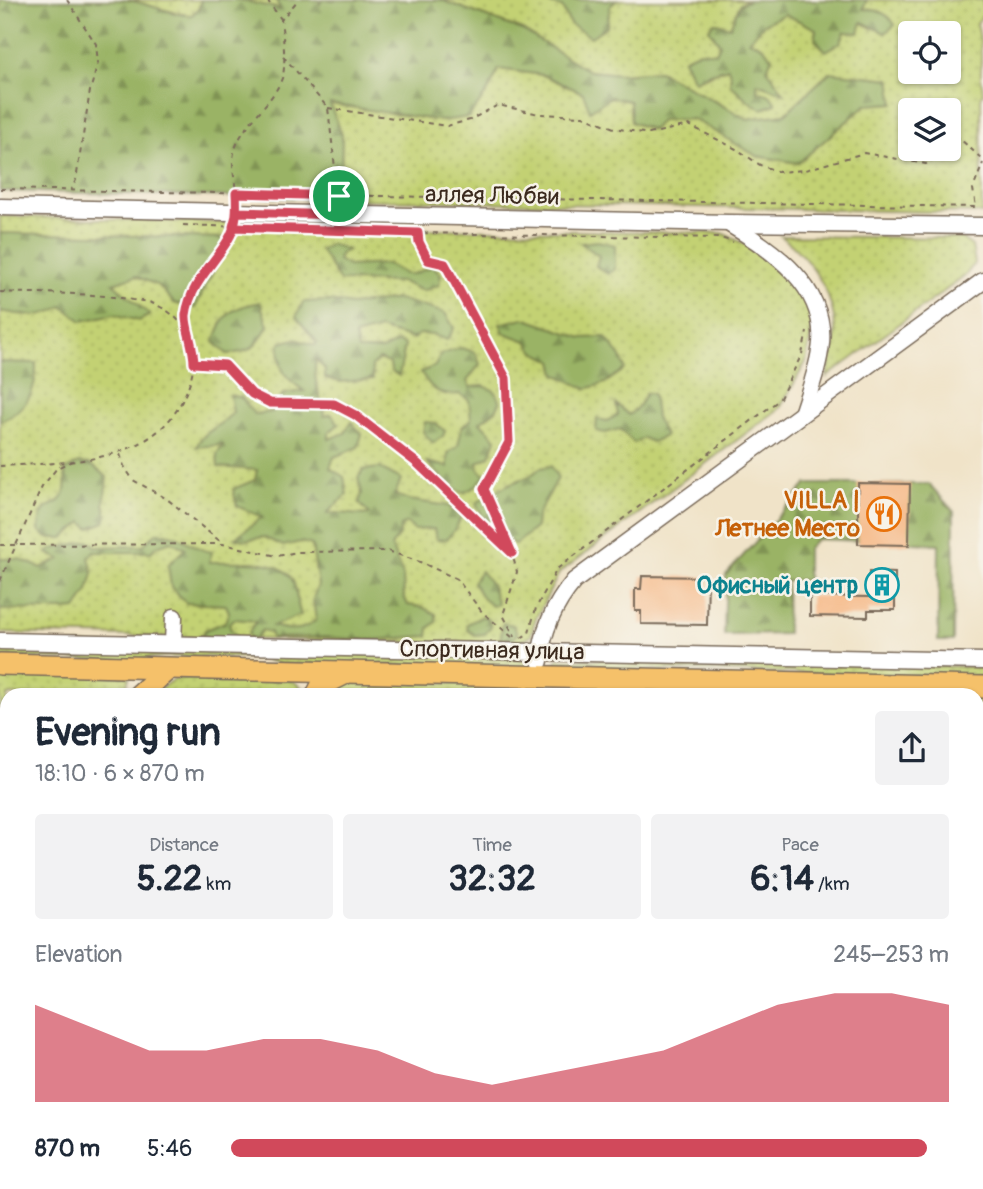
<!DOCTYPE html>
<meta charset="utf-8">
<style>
:root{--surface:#fff;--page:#f2f2f3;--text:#1f2937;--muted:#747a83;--accent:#d1495b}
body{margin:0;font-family:Pangolin,sans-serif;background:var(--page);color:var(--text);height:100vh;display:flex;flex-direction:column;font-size:26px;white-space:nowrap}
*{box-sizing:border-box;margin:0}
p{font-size:23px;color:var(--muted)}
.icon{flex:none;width:38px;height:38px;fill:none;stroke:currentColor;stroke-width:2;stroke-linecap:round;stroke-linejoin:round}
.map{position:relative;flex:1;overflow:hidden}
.sheet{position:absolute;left:0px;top:688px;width:984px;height:502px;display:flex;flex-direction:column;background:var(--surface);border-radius:21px 21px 0 0;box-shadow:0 2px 5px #0004}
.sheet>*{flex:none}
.tools{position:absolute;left:898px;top:21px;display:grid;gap:14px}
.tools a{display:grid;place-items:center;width:63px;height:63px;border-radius:7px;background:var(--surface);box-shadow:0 2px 5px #0004;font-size:35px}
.pin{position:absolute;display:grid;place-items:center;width:60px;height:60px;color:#fff;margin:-30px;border:4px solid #fff;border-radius:50%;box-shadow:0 2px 7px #0007}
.round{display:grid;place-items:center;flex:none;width:74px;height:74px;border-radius:7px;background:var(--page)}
.headline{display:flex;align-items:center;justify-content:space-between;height:119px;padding:0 35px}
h1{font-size:38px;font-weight:800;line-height:52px}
.metrics{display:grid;grid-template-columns:repeat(3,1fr);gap:10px;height:119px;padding:7px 35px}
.metrics div{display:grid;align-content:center;border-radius:7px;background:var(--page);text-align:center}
.metrics b{font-size:35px;font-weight:800}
.metrics small{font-size:19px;font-weight:400}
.metrics p{font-size:19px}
.chart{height:196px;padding:14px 35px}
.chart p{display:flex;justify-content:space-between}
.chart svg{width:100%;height:126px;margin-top:7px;fill:var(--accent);opacity:.7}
ul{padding:0 35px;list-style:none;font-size:23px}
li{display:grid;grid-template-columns:112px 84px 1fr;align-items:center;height:52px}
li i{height:18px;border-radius:9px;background:var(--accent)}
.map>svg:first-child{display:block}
.grass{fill:url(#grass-dots);stroke:#7f7e48;stroke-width:2;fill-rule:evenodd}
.forest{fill:url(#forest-firs);stroke:#6a6e42;stroke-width:2}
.building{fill:#f6b37e}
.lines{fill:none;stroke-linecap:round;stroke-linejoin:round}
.minor-tunnel{stroke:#ccbea6;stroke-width:16;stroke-dasharray:16 8;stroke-linecap:butt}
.minor-casing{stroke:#7a6b5a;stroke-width:19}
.major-casing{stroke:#7a6b5a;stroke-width:24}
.path{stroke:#7a6b5a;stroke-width:2;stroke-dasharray:5 5;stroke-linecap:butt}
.minor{stroke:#fff;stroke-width:16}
.major{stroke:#f5c16b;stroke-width:21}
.route-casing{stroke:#fff;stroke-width:14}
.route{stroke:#d1495b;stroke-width:9}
.labels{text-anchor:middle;stroke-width:5;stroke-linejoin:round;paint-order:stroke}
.street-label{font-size:24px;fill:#3b2a1e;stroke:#f7f3e8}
.food-label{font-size:24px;font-weight:bold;fill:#c56008;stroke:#f7f3e8;text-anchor:end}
.culture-label{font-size:24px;font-weight:bold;fill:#0d838f;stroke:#f7f3e8;text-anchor:end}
</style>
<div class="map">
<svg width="983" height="1189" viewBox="0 0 983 1189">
<defs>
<pattern id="grass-dots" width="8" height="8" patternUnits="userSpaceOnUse" patternTransform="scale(1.75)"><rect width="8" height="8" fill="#c3d173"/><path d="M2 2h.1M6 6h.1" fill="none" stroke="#a8b463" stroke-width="1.8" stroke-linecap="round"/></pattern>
<pattern id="forest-firs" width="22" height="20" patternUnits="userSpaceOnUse" patternTransform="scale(1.75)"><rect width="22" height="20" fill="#9ab365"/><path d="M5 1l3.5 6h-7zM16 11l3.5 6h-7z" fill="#7f9253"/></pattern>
</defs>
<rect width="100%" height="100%" fill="#f7f3e8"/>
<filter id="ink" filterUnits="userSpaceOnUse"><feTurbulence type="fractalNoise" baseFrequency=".0143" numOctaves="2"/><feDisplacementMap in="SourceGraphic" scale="14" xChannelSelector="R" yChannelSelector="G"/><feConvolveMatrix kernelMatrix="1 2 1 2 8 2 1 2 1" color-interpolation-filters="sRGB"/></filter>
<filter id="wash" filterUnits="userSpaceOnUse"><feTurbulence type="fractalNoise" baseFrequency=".00686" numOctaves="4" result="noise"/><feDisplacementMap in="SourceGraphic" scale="28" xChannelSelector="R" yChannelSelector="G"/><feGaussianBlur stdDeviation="1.57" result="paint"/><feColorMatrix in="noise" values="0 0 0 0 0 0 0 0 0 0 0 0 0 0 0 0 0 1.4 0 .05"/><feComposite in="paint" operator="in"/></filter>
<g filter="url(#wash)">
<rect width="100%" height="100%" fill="#f0e3c8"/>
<g class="grass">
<path d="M128,0H201L199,8L192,15C180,16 143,3 128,0Z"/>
<polygon points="240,0 276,0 281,9"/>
<path d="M441,0H535L563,7L570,24L607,26L610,6L617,0H750L740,4L730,28L714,22L709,29L720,44L716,53L700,51L683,59L694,81L728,68L731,75L730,84L751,102L757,91V83L770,87L775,80L767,69L763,47L748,40L765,23L785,14C816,28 829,41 861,21L871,28L862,9L867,0H983V15L977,23C981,40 982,54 981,71C980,78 983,86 983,94L981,95L982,213L331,199L341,172L342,135L329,103L442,121L488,91L499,69L543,75L583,93L630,101L631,122L652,130L660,120L693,119L757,156L798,163L866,105L830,72L785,114L747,119L659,71L620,74L589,71L522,30ZM910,33H948V72H910ZM910,110H948V149H910Z"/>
<polygon points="0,216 418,229 722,233 771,257 789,273 808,303 813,324 806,362 780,408 559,573 535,620 531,636 514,643 502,645 0,633"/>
<path d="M781,236L961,238L972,246L975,263L965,276L827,377C828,365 834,353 835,340C838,298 813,261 781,236Z"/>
<polygon points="0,642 529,659 527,667 280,664 256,657 165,656 130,661 0,657"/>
<polygon points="557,659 983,667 983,677 560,668 556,664"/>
<path d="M0,673L129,676C129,685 121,690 115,695H7V712H0Z"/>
<polygon points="176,678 292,680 301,687 303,695 150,695"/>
<polygon points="338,680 757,691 764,695 323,695"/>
<rect x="977" y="696" width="6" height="38"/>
<polygon points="0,886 7,887 7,935 0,935"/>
<polygon points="0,978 7,979 7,1013 0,1009"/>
<polygon points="0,1030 7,1034 7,1083 0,1065"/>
<rect x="21" y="1183" width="88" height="6"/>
<rect x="227" y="1183" width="34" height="6"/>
<polygon points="423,1183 482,1183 482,1189 422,1189"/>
<rect x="516" y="1183" width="35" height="6"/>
</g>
<g class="forest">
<path d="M0,0C41,0 83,0 125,0C144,1 176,17 192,15L199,8L201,0H240L280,9L276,0H319L320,4L322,0H441L522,30L589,71L620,74L659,71L747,119L785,114L830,72L890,79L894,103L866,105L798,163L757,156L693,119L661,120L653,130L631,122L630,101L610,97L590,111L583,93L543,75L499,69L488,91L469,117L442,121L330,104L342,135L341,172L331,199L0,191Z"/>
<polygon points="535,0 617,0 610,6 607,26 591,37 570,24 562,7"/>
<path d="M750,0H867L863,9C877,10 887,12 895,25L885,33L862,22L859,33L845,32L840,43L826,51L815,40L816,29L785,14L765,23L749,40L763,47L772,57L767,69L784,93L757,83V91L770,95L776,104L762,109L750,102L730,84L731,75L728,68L710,73L694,81L683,59L700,51L716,53L720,44L709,29L714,22L730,27L740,4Z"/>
<path d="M0,233L230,238L195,308L174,303L159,286L136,276L113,283L150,315L139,321L114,314L82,321L62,306C42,320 23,315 0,311Z"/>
<polygon points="598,241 615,245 615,269 608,274 596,266 599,256 581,243"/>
<path d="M331,244L348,250L341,253L338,260L348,266L387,264L405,274H413L433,266L441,274L439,285L423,291L402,282L340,281C332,271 328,260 320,250Z"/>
<path d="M398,299L445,313L454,328L447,340L433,335L419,334L413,339L380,329L355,336L358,350H382L398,342L405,345L399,376L391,371L390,364L379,359L372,366L373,379L340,382L325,378V369L316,359C312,379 321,396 324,416L331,414L339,424L329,432V439L345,433L351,422L362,434L358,447L334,457L330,468L344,477L347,495L326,514C340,510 354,517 370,514L359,503L362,493L358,478L363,470L380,468L401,479L395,495L409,500L449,506L461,517L456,528L447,539L436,540L434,529L414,530L407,523L401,526L399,535L391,546L403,576L404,597L408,605L422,607L436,614V622L429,628L428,636L371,640L321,637L272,638L270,632L262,630L253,641L248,634L256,621L234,619L229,623L231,630L239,638L213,639L202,636L205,630L225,622L229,612L226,605L186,603L171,587L168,565L185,549L171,541L157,546L151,552H93L89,558L93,573L88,591L76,609C50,612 26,608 0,610V559H19L41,568L60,559L47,553L53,549L88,541L97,547L142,546L156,533C182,531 187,548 212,552L209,562C235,563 287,554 295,587C297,596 297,605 301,615L273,626C291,631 302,632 316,620L313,599L318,585L312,545L301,542L283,546L264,537L245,540L235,538L262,517L237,506L233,489L255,480L257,470L218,467L217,454L223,445L196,447C203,431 222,426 233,412L230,395L242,398L254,414L272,412L283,394L304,391C283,375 278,371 280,343L295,339L315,345L317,342L296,317L303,302L330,301L351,305Z"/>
<path d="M260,302L268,326C255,348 253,352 227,354L214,342C225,312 229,309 260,302Z"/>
<polygon points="523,318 582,338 605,337 621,357 625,369 605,383 586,389 556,374 553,361 535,352 527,341 504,333 500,324"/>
<path d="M461,348L475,352L480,364L467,381L470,387L484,386L495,391L500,402L496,410L480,422L496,439L490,456L478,462V467L485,476L475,487L463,493L451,488L427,462L448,467V453L458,446L462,427L471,420L469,400L459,394C439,397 430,388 421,372L435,366L441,354Z"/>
<path d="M0,362L36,363C37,391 27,410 0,421Z"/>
<polygon points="646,393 653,394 656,417 665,436 652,442 643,438 634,443 620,429 605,433 596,431 597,419 607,421 618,415 616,404 629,415 638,407"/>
<polygon points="425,422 435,423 445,431 443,436 433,443 423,432"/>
<path d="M79,463L90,464L107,477L104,503L107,516L103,523L89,528L83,522L64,538H47L39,530C40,498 56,511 64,494C67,487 65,477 65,470Z"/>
<path d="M551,466L558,478L537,516L536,527L515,545C500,534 482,521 476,503L509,484L530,476L540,468Z"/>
<polygon points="807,484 929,484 954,512 953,641 938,641 939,544 816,539 807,550 807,580 786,581 787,634 724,635 726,575"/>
<polygon points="481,571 491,584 498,604 492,606 483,599 473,582"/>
<polygon points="483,616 489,620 491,626 485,634 475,635 468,630 467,624"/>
<polygon points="503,623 513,625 517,633 512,642 505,644 500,641"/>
</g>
<g id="blocks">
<g class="building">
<polygon points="858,483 910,484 909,545 858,544"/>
<polygon points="869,572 895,573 895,610 868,610 868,617 810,616 810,596 869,597"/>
<polygon points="642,576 708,577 707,625 641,624 641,611 635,611 635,589 641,589"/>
</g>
</g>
</g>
<g filter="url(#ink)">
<use href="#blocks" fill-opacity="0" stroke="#7a6b5a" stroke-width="2"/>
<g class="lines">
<polyline class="minor-tunnel" points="979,835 980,801"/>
<g class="minor-casing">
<g id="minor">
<polyline points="0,207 729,223 983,226"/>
<path d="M731,225C773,250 826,287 821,343C819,366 810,389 803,411"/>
<polyline points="0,641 983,661"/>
<polyline points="173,644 174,617"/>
<path d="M540,661C542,631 555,604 574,581L983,281"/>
<polyline points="0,757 7,758"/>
<polyline points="0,783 7,783"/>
<polyline points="980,801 980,782"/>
<polyline points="0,837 7,836"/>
<polyline points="976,839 983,838"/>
<polyline points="0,886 7,888"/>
<polyline points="976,910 983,910"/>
<polyline points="0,957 7,957"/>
<polyline points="976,964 983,967"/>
<polyline points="976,993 983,993"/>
<polyline points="0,1024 7,1027"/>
<polyline points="976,1068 983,1068"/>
<polyline points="1,1093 1,1189"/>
<polyline points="976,1130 983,1130"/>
<polyline points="188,1189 188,1183"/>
<polyline points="219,1189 219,1183"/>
<polyline points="328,1189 328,1183"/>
</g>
</g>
<g class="major-casing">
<g id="major">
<polyline points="0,664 983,687"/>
<polyline points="139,695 168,669"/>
<polyline points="317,695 322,685 344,674"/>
<polyline points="0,722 7,722"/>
<polyline points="976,746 983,746"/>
<polyline points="562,1183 562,1189"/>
<polyline points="499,1189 500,1183"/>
</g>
</g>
<g class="path">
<polyline points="67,0 96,44 98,63 90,91 76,180 71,190"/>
<polyline points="267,0 281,19"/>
<polyline points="283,56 328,108 339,202"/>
<polyline points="328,108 447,126 470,120 498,105 539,114 583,116 614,128 649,134 689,125 738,150 760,165 779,172 805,170 864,153 926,164 948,149"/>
<polyline points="948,148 959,138 983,160"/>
<polyline points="0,189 976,207 973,189 983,163"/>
<path d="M236,197C236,181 230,165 235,149C244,121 276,101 283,75C286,61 283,35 281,20L298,0"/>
<polyline points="183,225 418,233 721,238 733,242"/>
<polyline points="418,233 419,242 428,260 445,264 506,378 509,442 484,489 512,553 517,572 503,615 515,637"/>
<path d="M0,292C44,294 90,292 133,300C140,301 148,301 154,304C175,312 194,333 194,356C194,370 190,384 184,397C152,466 66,462 0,466"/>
<path d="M193,344C191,336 185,325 186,316C187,280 224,259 233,227"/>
<polyline points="195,363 225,365 252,394 270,403 334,404 355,415 417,463 511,553"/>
<polyline points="120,454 124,466 133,480 167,499 221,542"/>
<polyline points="0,545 223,544 277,556 297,552 388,551 420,562 457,579 482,612 512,637"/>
<polyline points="0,581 42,487 57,468 74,460"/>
<polyline points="521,638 529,633 536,608 557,569 779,400 802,354 807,332"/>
<polyline points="416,1189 416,1183"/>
<polyline points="585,1189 585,1183"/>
</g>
<use href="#minor" class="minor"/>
<use href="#major" class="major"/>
</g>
</g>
<g class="lines" filter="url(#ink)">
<g class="route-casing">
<path id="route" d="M339,196L236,193C237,209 237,226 228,240C213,265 190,284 186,315C185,326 194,347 194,363L225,365L252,394L270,403L334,404L355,415L417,463L512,553L484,489L509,442L506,378L445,264L428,260L419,242L418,233L233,227L237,212L341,215L339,196"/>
</g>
<use href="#route" class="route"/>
</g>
<defs>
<g id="restaurant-ring" transform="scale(1.75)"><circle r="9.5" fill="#f7f3e8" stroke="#e8710a" stroke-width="1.5"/><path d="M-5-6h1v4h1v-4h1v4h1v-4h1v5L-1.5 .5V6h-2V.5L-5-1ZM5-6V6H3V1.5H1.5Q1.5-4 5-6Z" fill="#e8710a"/></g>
<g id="building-ring" transform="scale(1.75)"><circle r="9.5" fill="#f7f3e8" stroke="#0f9aa8" stroke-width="1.5"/><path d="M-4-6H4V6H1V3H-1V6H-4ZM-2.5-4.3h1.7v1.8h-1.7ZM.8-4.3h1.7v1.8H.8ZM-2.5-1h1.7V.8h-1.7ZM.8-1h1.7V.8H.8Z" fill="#0f9aa8"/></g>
</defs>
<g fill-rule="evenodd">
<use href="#restaurant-ring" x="884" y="514"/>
<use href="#building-ring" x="882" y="585"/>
</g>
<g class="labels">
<g class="street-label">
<text transform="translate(492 195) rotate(1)" y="8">аллея Любви</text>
<text transform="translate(492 650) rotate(1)" y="8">Спортивная улица</text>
</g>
<g class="food-label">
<text x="860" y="508">VILLA |<tspan x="860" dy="28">Летнее Место</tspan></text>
</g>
<g class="culture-label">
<text x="858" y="593">Офисный центр</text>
</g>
</g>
</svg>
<div class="tools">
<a><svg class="icon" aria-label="locate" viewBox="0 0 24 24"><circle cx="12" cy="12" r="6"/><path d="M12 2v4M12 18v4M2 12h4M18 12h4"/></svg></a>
<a><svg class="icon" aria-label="layers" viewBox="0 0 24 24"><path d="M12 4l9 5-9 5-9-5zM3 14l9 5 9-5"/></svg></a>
</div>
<div class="pin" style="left:339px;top:196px;background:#1e9e55"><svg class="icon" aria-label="arrive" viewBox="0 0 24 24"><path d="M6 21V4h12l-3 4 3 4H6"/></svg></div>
<section class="sheet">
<div class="headline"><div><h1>Evening run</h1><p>18:10 · 6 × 870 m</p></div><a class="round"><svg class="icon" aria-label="share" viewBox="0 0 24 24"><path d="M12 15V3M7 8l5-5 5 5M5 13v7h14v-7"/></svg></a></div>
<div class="metrics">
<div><p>Distance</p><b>5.22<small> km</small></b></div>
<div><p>Time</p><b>32:32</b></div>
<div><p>Pace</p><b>6:14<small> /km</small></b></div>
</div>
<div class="chart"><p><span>Elevation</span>245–253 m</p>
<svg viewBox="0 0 160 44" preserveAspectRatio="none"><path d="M0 44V10L10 18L20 26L30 26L40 22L50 22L60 26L70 34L80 38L90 34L100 30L110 26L120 18L130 10L140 6L150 6L160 10V44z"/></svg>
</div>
<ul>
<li><b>870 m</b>5:46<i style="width:97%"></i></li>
</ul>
</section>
</div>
